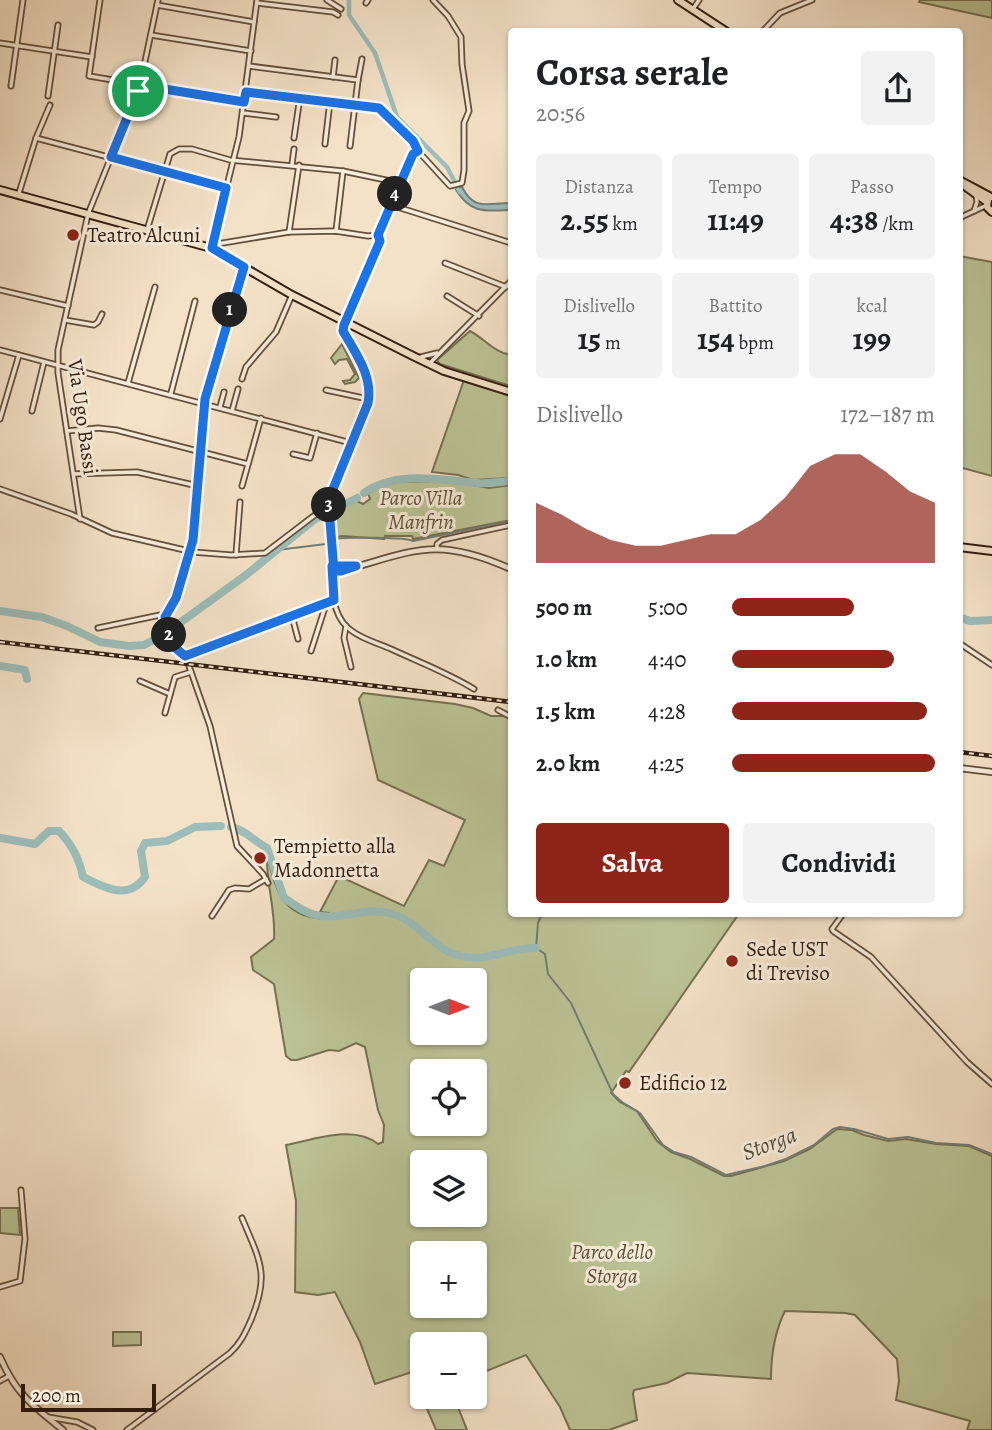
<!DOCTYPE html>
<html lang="it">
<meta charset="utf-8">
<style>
:root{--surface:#fff;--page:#f2f2f2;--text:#202124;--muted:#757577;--accent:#8f2418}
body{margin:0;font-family:Alegreya,serif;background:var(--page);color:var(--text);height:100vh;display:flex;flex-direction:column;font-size:26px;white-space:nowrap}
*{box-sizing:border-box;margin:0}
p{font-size:23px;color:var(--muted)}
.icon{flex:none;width:38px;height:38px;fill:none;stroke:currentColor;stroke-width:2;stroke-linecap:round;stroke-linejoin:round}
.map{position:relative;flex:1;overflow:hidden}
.drawer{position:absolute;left:508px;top:28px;width:455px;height:889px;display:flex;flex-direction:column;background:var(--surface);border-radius:7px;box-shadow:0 2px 5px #0004}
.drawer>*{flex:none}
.needle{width:46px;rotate:90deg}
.fabs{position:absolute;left:410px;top:968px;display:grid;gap:14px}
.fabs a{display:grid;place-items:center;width:77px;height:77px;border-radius:7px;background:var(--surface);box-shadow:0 2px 5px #0004;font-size:35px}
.scale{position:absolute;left:21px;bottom:18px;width:135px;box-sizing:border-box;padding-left:7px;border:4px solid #331d0e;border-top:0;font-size:19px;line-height:24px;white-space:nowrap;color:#331d0e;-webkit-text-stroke:5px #f8ecdb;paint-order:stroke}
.pin{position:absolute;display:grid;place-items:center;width:60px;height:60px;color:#fff;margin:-30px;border:4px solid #fff;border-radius:50%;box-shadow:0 2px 7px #0007}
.km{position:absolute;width:35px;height:35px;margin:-18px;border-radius:50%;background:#222;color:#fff;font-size:19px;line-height:35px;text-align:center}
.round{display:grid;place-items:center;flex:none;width:74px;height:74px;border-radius:7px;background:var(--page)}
.summary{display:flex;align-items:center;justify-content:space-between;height:119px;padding:0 28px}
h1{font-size:38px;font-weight:700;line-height:52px}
.figures{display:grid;grid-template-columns:repeat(3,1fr);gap:10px;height:119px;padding:7px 28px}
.figures div{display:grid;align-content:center;border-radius:7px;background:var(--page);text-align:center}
.figures b{font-size:30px;font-weight:700}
.figures small{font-size:19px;font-weight:400}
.figures p{font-size:19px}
.chart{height:196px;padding:14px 28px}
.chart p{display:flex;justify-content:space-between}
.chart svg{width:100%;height:126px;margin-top:7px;fill:var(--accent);opacity:.7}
.primary-button{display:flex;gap:14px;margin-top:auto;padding:14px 28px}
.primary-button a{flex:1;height:80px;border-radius:7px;background:var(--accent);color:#fff;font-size:28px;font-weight:700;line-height:80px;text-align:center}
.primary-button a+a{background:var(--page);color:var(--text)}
ul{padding:0 28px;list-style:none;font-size:23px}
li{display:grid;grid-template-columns:112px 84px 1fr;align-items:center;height:52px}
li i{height:18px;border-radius:9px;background:var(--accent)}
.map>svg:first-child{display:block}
.green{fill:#bbc396;stroke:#777052;stroke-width:2;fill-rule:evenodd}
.water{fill:#9cbdb9;stroke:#727d75;stroke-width:2}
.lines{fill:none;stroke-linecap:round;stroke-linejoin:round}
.stream{stroke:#727d75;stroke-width:2}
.canal{stroke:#9cbdb9;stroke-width:4.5}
.river{stroke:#9cbdb9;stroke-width:8}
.minor-casing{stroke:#634e3c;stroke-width:7}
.tertiary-casing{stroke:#634e3c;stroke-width:8}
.primary-casing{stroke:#331d0e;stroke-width:10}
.minor{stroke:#f8ecdb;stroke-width:3.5}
.tertiary{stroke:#f8ecdb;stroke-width:4.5}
.primary{stroke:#f4e2c8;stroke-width:6}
.rail-casing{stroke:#331d0e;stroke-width:4.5}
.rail{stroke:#f8ecdb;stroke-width:2;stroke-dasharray:5;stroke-linecap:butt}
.route-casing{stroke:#fff;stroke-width:14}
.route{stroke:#1a73e8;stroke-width:9}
.poi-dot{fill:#8f2418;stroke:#f8ecdb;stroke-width:2.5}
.labels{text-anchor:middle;stroke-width:6;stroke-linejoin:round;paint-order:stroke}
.poi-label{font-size:21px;fill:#331d0e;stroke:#f8ecdb;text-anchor:start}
.street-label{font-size:21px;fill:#331d0e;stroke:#f8ecdb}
.park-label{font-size:21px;font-style:italic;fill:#5c4f37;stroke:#f8ecdb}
.water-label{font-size:23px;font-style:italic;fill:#524d41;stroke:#f8ecdb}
</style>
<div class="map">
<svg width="992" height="1430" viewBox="0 0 992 1430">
<rect width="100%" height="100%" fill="#f4e2c8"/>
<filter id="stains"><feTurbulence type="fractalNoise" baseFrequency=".00286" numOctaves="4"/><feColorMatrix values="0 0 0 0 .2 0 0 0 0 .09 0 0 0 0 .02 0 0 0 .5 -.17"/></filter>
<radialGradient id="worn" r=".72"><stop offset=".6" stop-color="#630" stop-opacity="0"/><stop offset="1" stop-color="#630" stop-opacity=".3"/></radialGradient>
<g class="green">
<polygon points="920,0 992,0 992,18 919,2"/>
<polygon points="959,256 992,262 992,476 959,467"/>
<path d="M470,331C485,339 495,353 511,355V386L440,364L437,360Z"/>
<polygon points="342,344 359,378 355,382 345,384 343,381 350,380 355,374 347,359 339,360 335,364 331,358"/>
<polygon points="464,380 511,394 511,478 473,480 458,475 432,472"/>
<polygon points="450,481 489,488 511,485 511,520 413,539 412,536 385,536 384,539 342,536 333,538 332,514 334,511 357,501 363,504 370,499 368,493 389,482"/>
<path d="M363,693L455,704L473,708L491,716H505L511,720V914L738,915L629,1072L626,1071L611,1093L620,1102L637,1111L657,1141L671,1152L690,1159L724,1176H731L784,1161L810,1149L837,1129L852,1130L864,1135L888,1141L906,1139L936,1144L969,1146L992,1156V1430H967L970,1421L896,1400L899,1381L897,1359L855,1315L845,1313L785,1311C774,1333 771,1355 771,1379L687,1373L667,1383L634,1390L633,1394L637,1420L609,1430H570L560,1407L526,1355L474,1376V1344H422V1395L412,1372L375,1384L360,1342L335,1292L318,1295L295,1292L296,1201L286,1145C313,1140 354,1124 378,1144L383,1142L384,1125L378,1110L365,1047L356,1043L339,1051L329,1050L297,1060H291L286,1056L274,984L253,970L251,957L274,939C276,911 266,884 267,856C277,893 283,919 330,919L329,913L320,912L339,876L404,906L429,860L444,866L465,820L378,780L359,699ZM422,980H474V1032H422ZM422,1071H474V1124H422ZM422,1162H474V1214H422ZM422,1253H474V1306H422Z"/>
<polygon points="0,1208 18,1208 20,1235 0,1233"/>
<polygon points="113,1332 141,1332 141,1345 113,1346"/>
<polygon points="422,1397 454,1397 467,1430 436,1430"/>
</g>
<path class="water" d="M462,187C474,211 487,203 511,203V210C485,211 471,214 456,190Z"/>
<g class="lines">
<g class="stream">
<path d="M334,539C342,537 408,537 413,541L511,521"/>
<polyline points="277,550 326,544"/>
<polyline points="542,914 538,923 536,948 545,954 548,974 571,1003 613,1094 622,1102 640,1113 663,1145 674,1152 691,1157 726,1175 765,1166 786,1159 814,1145 833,1129 840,1127 854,1129 888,1139 908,1137 936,1143 969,1145 992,1154"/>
</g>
<polyline class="canal" points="349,0 349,15 375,53 397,117 447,167 460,192"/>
<g class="river">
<path d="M364,493C397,470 440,480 478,483C488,484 500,482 511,481"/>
<polyline points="334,510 357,498"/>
<polyline points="0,611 42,617 67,626 100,642 129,646 144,645 163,635 246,575 315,519 327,513"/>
<polyline points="959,617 970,621 992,620"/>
<polyline points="0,666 25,670 27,679"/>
<path d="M231,827C244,829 254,841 267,848L284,898C292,903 302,911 312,914C338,923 366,905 393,914C422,923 434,953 466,957C488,961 513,947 536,948"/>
<path d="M0,838L35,844L49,831H59C72,845 79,858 83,877C105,888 128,901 145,877L141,851L145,843L167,841L195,827L221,826"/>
</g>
<g class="minor-casing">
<g id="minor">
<polyline points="100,0 89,76 244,102"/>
<polyline points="327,0 341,9"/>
<polyline points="257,3 333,12 338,15"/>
<polyline points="366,3 368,0"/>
<polyline points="157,5 254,22"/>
<polyline points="693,9 699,0"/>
<polyline points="762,32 780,13 812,0"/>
<polyline points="151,35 251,51"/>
<polyline points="0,43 92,57"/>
<polyline points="249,66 358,80 350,146"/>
<polyline points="333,77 335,60"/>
<polyline points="358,80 362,59"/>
<polyline points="11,86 23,0"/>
<polyline points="246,92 379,108 413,141 418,151 450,186 462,183 464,170 464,123 469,111 462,64 461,37 448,16 433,0"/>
<polyline points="48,96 58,25"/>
<polyline points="243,113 276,117"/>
<polyline points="36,138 226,188"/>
<polyline points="294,138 300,97"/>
<polyline points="325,144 330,101"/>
<polyline points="292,164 294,149"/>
<polyline points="19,193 36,138 50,105"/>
<polyline points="391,205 511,243"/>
<polyline points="974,211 977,202 976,195"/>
<polyline points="959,218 985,206"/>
<polyline points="147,230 170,154 179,149 192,149 230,160 343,171 400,183"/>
<polyline points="336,231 343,171"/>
<polyline points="289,232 299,165"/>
<polyline points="212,246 239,137 257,0"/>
<polyline points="211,248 217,244 289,232 335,231 368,236 378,235 413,154 418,151"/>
<polyline points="445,263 506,287"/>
<polyline points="0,290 68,306"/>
<polyline points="447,296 479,316"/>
<polyline points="65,320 94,325 98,322 102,314"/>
<polyline points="345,322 380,241 378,235"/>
<polyline points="0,350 351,443"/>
<polyline points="421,357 437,353"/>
<polyline points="429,364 511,281"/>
<polyline points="242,379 246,367 276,332 292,295"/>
<polyline points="128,383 155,287"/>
<polyline points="326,390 368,399"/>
<polyline points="171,393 195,301"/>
<polyline points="220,407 224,392"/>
<polyline points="32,411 44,362"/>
<polyline points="232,411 238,389"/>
<polyline points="0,419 19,355"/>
<polyline points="67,431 98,428 116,430 248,464"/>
<polyline points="293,454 310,458 317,433"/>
<polyline points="74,474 137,472 198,486"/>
<polyline points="242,486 261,418"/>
<polyline points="0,489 71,514 112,533 193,552 231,555 265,553 324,508 329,507"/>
<polyline points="80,519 58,373 58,350 88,214 140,85 158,0"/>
<polyline points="437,548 437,544 442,540 511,525"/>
<polyline points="236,555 240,502"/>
<path d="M334,571C329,587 334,615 347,627C359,638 377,643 391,649C419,662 448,673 474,689"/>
<polyline points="292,616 298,639"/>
<polyline points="346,626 344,638 351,667"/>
<polyline points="98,628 165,614"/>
<polyline points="959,643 992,665"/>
<polyline points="311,651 327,601"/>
<polyline points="185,656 334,600"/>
<polyline points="187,659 173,646 165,617 178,594 193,540 205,399 244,269"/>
<polyline points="189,666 210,726 237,846 263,874 268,883"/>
<polyline points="140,681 170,694"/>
<polyline points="498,710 511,717"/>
<polyline points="165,713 175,677 191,672"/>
<polyline points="843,914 832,929 833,931 871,957 967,1062 992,1084"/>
<polyline points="212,916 229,890 235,888 249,889 266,879"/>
<polyline points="0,1287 20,1281 25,1239 21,1190"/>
<polyline points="0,1381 9,1376"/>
<polyline points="48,1417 77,1422 93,1430"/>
<path d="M127,1430L230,1353C241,1343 245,1333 251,1320C270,1274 260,1261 242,1218"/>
</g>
</g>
<g class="tertiary-casing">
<g id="tertiary">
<path d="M345,322L343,331C355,355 372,375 368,403L331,494L329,509L334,571H341C415,551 435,535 511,569"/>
<polyline points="332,566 349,567"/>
<polyline points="959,768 992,772"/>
<path d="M0,1357C16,1394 32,1405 63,1430"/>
</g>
</g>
<g class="primary-casing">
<g id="primary">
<polyline points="678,0 727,32"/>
<polyline points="959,180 991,197"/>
<polyline points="966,187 987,202"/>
<polyline points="0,190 211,248 292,295 413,356 444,371 511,392"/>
<polyline points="988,200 987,207 992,212"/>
<polyline points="959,547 992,551"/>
</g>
</g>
<use href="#minor" class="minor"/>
<use href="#tertiary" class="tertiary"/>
<use href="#primary" class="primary"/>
<g class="rail-casing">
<g id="rail">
<polyline points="0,642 511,702"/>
<polyline points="959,752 992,756"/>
</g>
</g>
<use href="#rail" class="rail"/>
</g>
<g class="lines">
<g class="route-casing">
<path id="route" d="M138,91L111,157L226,188L212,248L244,267L205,399L193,540L176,598L165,617L173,646L185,656L334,600L332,566H356L341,571H334L329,509L331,494L368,403C373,376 356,354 343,331L344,325L380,241L378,235L413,154L418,151L413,141L379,108L246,92L244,102L140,85L138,91"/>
</g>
<use href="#route" class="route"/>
</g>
<g class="poi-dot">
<circle cx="73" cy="235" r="7"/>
<circle cx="260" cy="858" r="7"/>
<circle cx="732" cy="961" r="7"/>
<circle cx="625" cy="1083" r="7"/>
</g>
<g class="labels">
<g class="poi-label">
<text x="87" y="242">Teatro Alcuni</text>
<text x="274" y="853">Tempietto alla<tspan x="274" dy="24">Madonnetta</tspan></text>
<text x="746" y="956">Sede UST<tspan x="746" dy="24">di Treviso</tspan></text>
<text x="639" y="1090">Edificio 12</text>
</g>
<g class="street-label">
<text transform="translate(83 417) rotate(82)" y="7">Via Ugo Bassi</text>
</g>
<g class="park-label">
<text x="421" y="505">Parco Villa<tspan x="421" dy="24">Manfrin</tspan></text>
<text x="612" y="1259">Parco dello<tspan x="612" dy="24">Storga</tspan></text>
</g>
<g class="water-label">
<text transform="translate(769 1143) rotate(-21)" y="8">Storga</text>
</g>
</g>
<rect width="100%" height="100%" filter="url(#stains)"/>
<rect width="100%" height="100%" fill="url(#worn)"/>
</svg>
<div class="fabs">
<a><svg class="needle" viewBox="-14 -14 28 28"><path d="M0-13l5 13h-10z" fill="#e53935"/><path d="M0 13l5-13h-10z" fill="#757577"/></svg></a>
<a><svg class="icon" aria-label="locate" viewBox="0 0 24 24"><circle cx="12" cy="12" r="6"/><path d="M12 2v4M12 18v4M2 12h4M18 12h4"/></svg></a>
<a><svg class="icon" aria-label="layers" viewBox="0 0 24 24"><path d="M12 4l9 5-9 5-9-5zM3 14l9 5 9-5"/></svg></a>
<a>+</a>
<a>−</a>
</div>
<div class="scale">200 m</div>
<div class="pin" style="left:138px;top:91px;background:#1e9e55"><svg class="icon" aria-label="arrive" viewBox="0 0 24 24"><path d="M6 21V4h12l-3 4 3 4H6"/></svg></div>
<b class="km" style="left:230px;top:310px">1</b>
<b class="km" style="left:169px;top:635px">2</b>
<b class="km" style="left:329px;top:505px">3</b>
<b class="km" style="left:395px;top:194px">4</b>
<section class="drawer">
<div class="summary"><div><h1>Corsa serale</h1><p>20:56</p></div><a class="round"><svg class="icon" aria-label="share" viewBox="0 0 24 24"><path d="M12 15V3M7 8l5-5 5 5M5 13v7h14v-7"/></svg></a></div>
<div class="figures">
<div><p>Distanza</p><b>2.55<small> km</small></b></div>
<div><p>Tempo</p><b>11:49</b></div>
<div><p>Passo</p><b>4:38<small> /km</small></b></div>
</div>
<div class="figures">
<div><p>Dislivello</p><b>15<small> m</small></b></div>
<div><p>Battito</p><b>154<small> bpm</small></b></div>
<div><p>kcal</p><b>199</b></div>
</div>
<div class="chart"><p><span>Dislivello</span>172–187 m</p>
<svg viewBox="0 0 160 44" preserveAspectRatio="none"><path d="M0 44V23L10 27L20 32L30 36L40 38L50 38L60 36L70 34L80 34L90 29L100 21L110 10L120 6L130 6L140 12L150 19L160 23V44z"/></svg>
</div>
<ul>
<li><b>500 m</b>5:00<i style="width:60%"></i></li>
<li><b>1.0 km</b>4:40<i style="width:80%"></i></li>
<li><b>1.5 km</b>4:28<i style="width:96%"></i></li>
<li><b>2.0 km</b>4:25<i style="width:100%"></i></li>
</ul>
<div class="primary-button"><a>Salva</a><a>Condividi</a></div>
</section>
</div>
